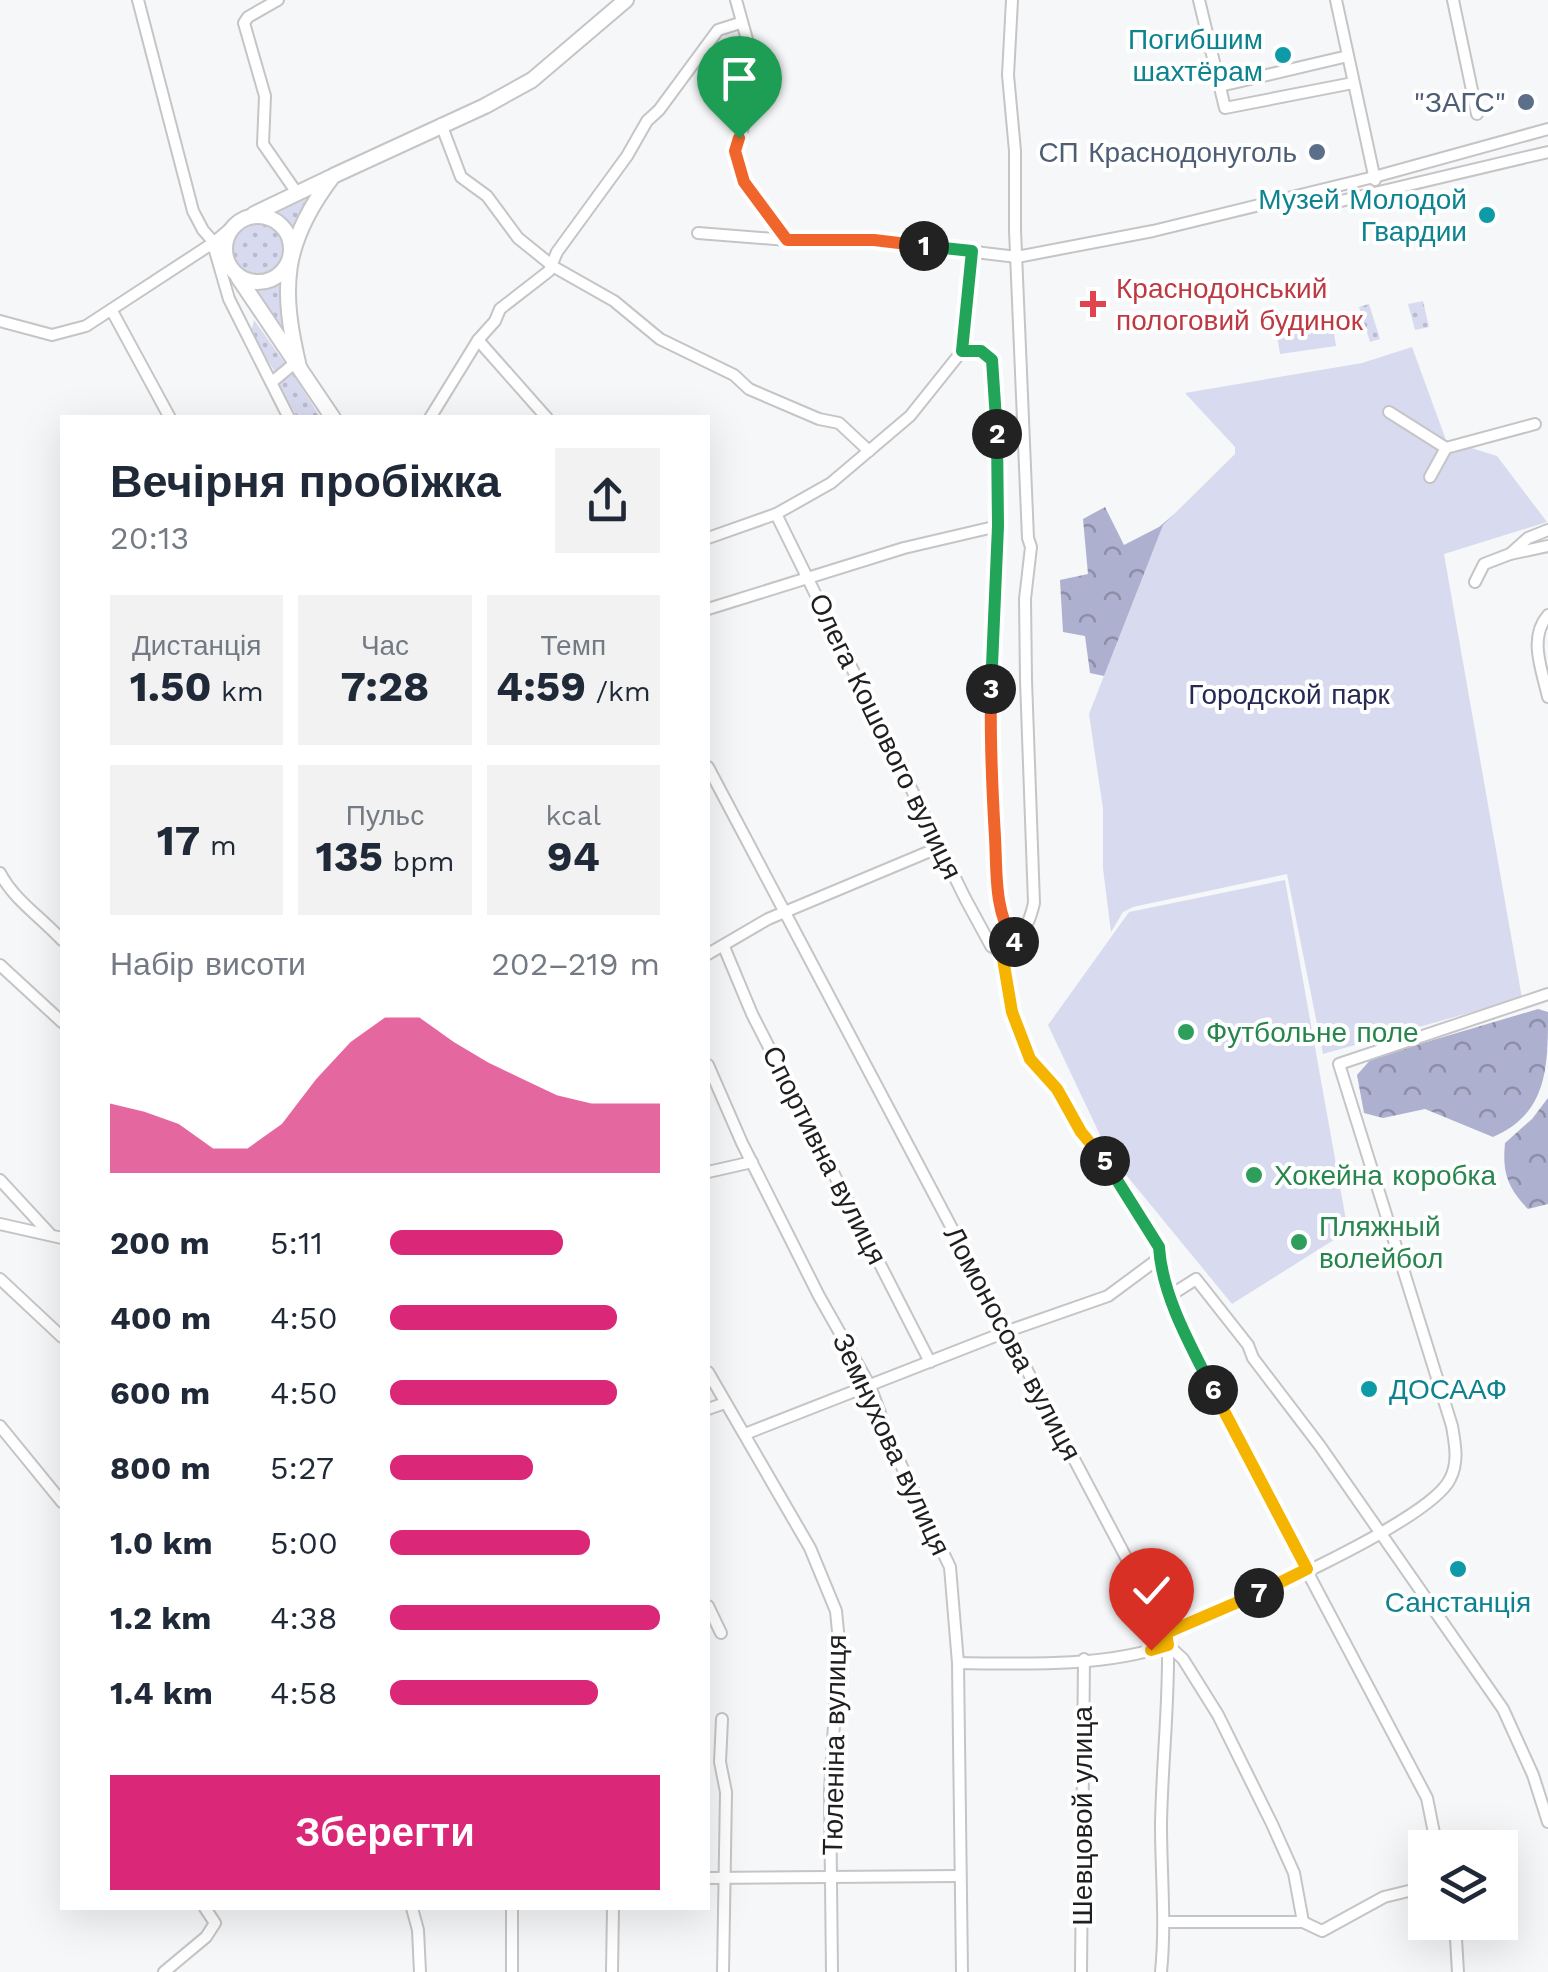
<!DOCTYPE html>
<html lang="uk">
<meta charset="utf-8">
<style>
:root{--surface:#fff;--page:#f2f2f3;--text:#1f2937;--muted:#747a83;--accent:#db2777}
body{margin:0;font-family:"Work Sans",sans-serif;background:var(--page);color:var(--text);height:100vh;display:flex;flex-direction:column;font-size:38px;white-space:nowrap}
*{box-sizing:border-box;margin:0}
p{font-size:32px;color:var(--muted)}
.icon{flex:none;width:55px;height:55px;fill:none;stroke:currentColor;stroke-width:2;stroke-linecap:round;stroke-linejoin:round}
.map{position:relative;flex:1;overflow:hidden}
.panel{position:absolute;left:60px;top:415px;width:650px;height:1495px;display:flex;flex-direction:column;background:var(--surface);border-radius:0px;box-shadow:0 10px 40px #0002}
.panel>*{flex:none}
.buttons{position:absolute;left:1408px;top:1830px;display:grid;gap:20px}
.buttons a{display:grid;place-items:center;width:110px;height:110px;border-radius:0px;background:var(--surface);box-shadow:0 10px 40px #0002;font-size:50px}
.pin{position:absolute;display:grid;place-items:center;width:85px;height:85px;color:#fff;margin:-102px -42px;border-radius:50% 50% 50% 0;rotate:-45deg;box-shadow:0 0 10px #0007}
.pin .icon{rotate:45deg}
.km{position:absolute;width:50px;height:50px;margin:-25px;border-radius:50%;background:#222;color:#fff;font-size:28px;line-height:50px;text-align:center}
.round{display:grid;place-items:center;flex:none;width:105px;height:105px;border-radius:0px;background:var(--page)}
.headline{display:flex;align-items:center;justify-content:space-between;height:170px;padding:0 50px}
h1{font-size:45px;font-weight:700;line-height:75px}
.metrics{display:grid;grid-template-columns:repeat(3,1fr);gap:15px;height:170px;padding:10px 50px}
.metrics div{display:grid;align-content:center;border-radius:0px;background:var(--page);text-align:center}
.metrics b{font-size:42px;font-weight:700}
.metrics small{font-size:28px;font-weight:400}
.metrics p{font-size:28px}
.chart{height:280px;padding:20px 50px}
.chart p{display:flex;justify-content:space-between}
.chart svg{width:100%;height:180px;margin-top:10px;fill:var(--accent);opacity:.7}
.action{display:flex;gap:20px;margin-top:auto;padding:20px 50px}
.action a{flex:1;height:115px;border-radius:0px;background:var(--accent);color:#fff;font-size:40px;font-weight:700;line-height:115px;text-align:center}
ul{padding:0 50px;list-style:none;font-size:32px}
li{display:grid;grid-template-columns:160px 120px 1fr;align-items:center;height:75px}
li i{height:25px;border-radius:12px;background:var(--accent)}
.map>svg:first-child{display:block}
.grass{fill:url(#grass-dots)}
.forest{fill:url(#forest-crowns)}
.park{fill:#d8dbf0}
.lines{fill:none;stroke-linecap:round;stroke-linejoin:round}
.street-casing{stroke:#c5c5c8;stroke-width:14}
.secondary-casing{stroke:#c5c5c8;stroke-width:18}
.street{stroke:#fff;stroke-width:10}
.secondary{stroke:#fff;stroke-width:14}
.split-1-casing{stroke:#fff;stroke-width:20}
.split-2-casing{stroke:#fff;stroke-width:20}
.split-3-casing{stroke:#fff;stroke-width:20}
.split-4-casing{stroke:#fff;stroke-width:20}
.split-5-casing{stroke:#fff;stroke-width:20}
.split-6-casing{stroke:#fff;stroke-width:20}
.split-7-casing{stroke:#fff;stroke-width:20}
.split-8-casing{stroke:#fff;stroke-width:20}
.split-1{stroke:#f0652b;stroke-width:12}
.split-2{stroke:#22a559;stroke-width:12}
.split-3{stroke:#22a559;stroke-width:12}
.split-4{stroke:#f0652b;stroke-width:12}
.split-5{stroke:#f5b400;stroke-width:12}
.split-6{stroke:#22a559;stroke-width:12}
.split-7{stroke:#f5b400;stroke-width:12}
.split-8{stroke:#f5b400;stroke-width:12}
.culture-dot{fill:#0f9aa8;stroke:#fff;stroke-width:4}
.service-dot{fill:#5c6f8a;stroke:#fff;stroke-width:4}
.health-dot{fill:#e0444e;stroke:#fff;stroke-width:4}
.leisure-dot{fill:#2e9e5b;stroke:#fff;stroke-width:4}
.labels{text-anchor:middle;stroke-width:8;stroke-linejoin:round;paint-order:stroke}
.culture-label{font-size:28px;fill:#0d838f;stroke:#fff;text-anchor:end}
.service-label{font-size:28px;fill:#4e5e75;stroke:#fff;text-anchor:end}
.health-label{font-size:28px;fill:#be3a42;stroke:#fff;text-anchor:start}
.park-label{font-size:28px;fill:#282951;stroke:#fff}
.street-label{font-size:28px;fill:#1f1f20;stroke:#fff}
.leisure-label{font-size:28px;fill:#27864d;stroke:#fff;text-anchor:start}
</style>
<div class="map">
<svg width="1548" height="1972" viewBox="0 0 1548 1972">
<defs>
<pattern id="grass-dots" width="8" height="8" patternUnits="userSpaceOnUse" patternTransform="scale(2.5)"><rect width="8" height="8" fill="#d8dbf0"/><path d="M2 2h.1M6 6h.1" fill="none" stroke="#b9bcce" stroke-width="1.8" stroke-linecap="round"/></pattern>
<pattern id="forest-crowns" width="20" height="18" patternUnits="userSpaceOnUse" patternTransform="scale(2.5)"><rect width="20" height="18" fill="#adb0ce"/><path d="M2 6a3 3 0 1 1 6 0M12 15a3 3 0 1 1 6 0" fill="none" stroke="#8c8fa7"/></pattern>
</defs>
<rect width="100%" height="100%" fill="#f6f7f9"/>
<g class="grass">
<polygon points="316,191 293,233 272,212"/>
<circle cx="259" cy="250" r="26"/>
<polygon points="279,281 284,334 251,288"/>
<polygon points="1423,301 1429,327 1415,330 1408,304"/>
<polygon points="1369,304 1380,339 1370,342 1359,307"/>
<polygon points="254,320 287,366 276,374 251,332"/>
<polygon points="292,372 320,417 297,417 280,387 279,382"/>
</g>
<g class="forest">
<polygon points="1222,474 1109,677 1090,673 1085,636 1063,632 1060,580 1088,574 1083,519 1105,507 1124,545 1159,527"/>
<path d="M1538,1009L1548,1012C1548,1067 1548,1113 1493,1137L1425,1109L1383,1118L1364,1113L1357,1075L1372,1058Z"/>
<path d="M1548,1098V1204L1528,1209C1508,1188 1502,1173 1505,1143L1532,1119Z"/>
</g>
<g class="park">
<polygon points="1331,315 1336,346 1280,354 1275,323"/>
<polygon points="1412,347 1446,440 1497,456 1547,522 1444,554 1522,998 1323,1054 1287,874 1133,907 1123,912 1111,932 1103,869 1103,809 1089,714 1163,525 1235,454 1235,447 1185,393 1362,363"/>
<polygon points="1285,880 1348,1231 1232,1304 1109,1154 1048,1025 1129,912"/>
</g>
<g class="lines">
<g class="street-casing">
<g id="street">
<polyline points="138,0 193,211 203,230 225,255"/>
<polyline points="278,0 248,17 244,23 265,96 263,144 297,193"/>
<polyline points="736,0 757,75 754,94 735,151 736,164 744,182 787,240 874,240 1017,257 1153,231 1374,177 1548,129"/>
<polyline points="1199,0 1225,108 1353,83"/>
<polyline points="1336,0 1375,180"/>
<polyline points="1453,0 1477,114"/>
<polyline points="1220,86 1348,56"/>
<polyline points="441,124 461,177 487,196 518,238 554,267 614,301 660,339 734,375 749,389 819,419 839,423 869,451"/>
<polyline points="1297,199 1324,205 1548,152"/>
<polyline points="698,233 787,240"/>
<polyline points="213,244 229,299 289,418"/>
<polyline points="112,311 170,418"/>
<polyline points="0,321 52,335 86,326 213,243 233,226"/>
<polyline points="478,340 547,418"/>
<path d="M962,351L976,350L989,356C1000,382 997,432 997,461C999,586 985,709 995,834C998,873 993,909 1015,944"/>
<polyline points="272,382 296,362"/>
<polyline points="1389,412 1446,448 1430,477"/>
<polyline points="430,418 478,340 495,321 500,309 549,271 557,252 627,156 647,121 659,110 718,30 740,23"/>
<polyline points="1446,448 1535,424"/>
<path d="M776,514L965,898L991,946L1002,953C1020,940 1029,926 1034,903L1026,680L1025,599L1031,547L1028,538L1015,230V151L1008,75L1012,0"/>
<polyline points="708,538 776,514 831,483 910,416 962,351 972,251"/>
<polyline points="1510,554 1548,546"/>
<polyline points="1475,582 1484,564 1510,554 1528,538 1548,530"/>
<polyline points="708,609 904,548 998,526"/>
<path d="M1548,615C1528,638 1542,670 1548,697"/>
<polyline points="708,767 1166,1633 1168,1645 1183,1659 1218,1715 1272,1824 1294,1873 1303,1922"/>
<path d="M0,873C14,900 41,917 62,940"/>
<polyline points="724,947 752,1014 930,1362"/>
<polyline points="1002,953 1012,1012 1030,1059 1057,1089 1081,1131 1096,1149 1159,1247 1158,1259 1188,1339 1226,1418 1427,1798 1437,1848"/>
<polyline points="708,954 768,919 940,847"/>
<polyline points="0,965 62,1022"/>
<polyline points="708,1065 742,1143 819,1296 870,1386 892,1446 950,1567 958,1663 962,1972"/>
<polyline points="708,1172 752,1162"/>
<polyline points="0,1180 49,1233"/>
<polyline points="0,1224 62,1238"/>
<polyline points="0,1279 62,1337"/>
<polyline points="1171,1295 1196,1279 1248,1345 1253,1358 1320,1446 1503,1709 1533,1775 1548,1822"/>
<polyline points="708,1372 810,1548 836,1611 839,1642 830,1791 832,1972"/>
<polyline points="708,1409 725,1403"/>
<polyline points="0,1426 62,1502"/>
<polyline points="745,1434 1008,1331 1108,1296 1158,1259"/>
<polyline points="708,1606 721,1633"/>
<path d="M1166,1633C1218,1614 1429,1523 1450,1479C1459,1462 1455,1444 1452,1426L1339,1064L1548,994"/>
<path d="M958,1663C1024,1664 1106,1667 1168,1645C1169,1705 1162,1764 1161,1824C1161,1874 1166,1923 1161,1972"/>
<polyline points="722,1719 720,1762 726,1792 723,1972"/>
<polyline points="708,1878 959,1876"/>
<polyline points="412,1908 418,1930 420,1972"/>
<polyline points="512,1908 512,1972"/>
<polyline points="1166,1922 1303,1922 1322,1931 1384,1897 1425,1887"/>
<polyline points="1455,1922 1458,1972"/>
<polyline points="164,1972 206,1937 215,1923 205,1908"/>
<polyline points="612,1972 613,1908"/>
<polyline points="1081,1972 1084,1659"/>
</g>
</g>
<g class="secondary-casing">
<g id="secondary">
<polyline points="254,214 329,178"/>
<circle cx="258" cy="249" r="33"/>
<polyline points="238,277 333,418"/>
<path d="M299,367C280,288 282,243 333,176L485,106L532,80L626,0"/>
</g>
</g>
<use href="#street" class="street"/>
<use href="#secondary" class="secondary"/>
</g>
<g class="lines">
<g class="split-1-casing">
<polyline id="split-1" points="739,138 735,151 744,182 787,240 874,240 924,246"/>
</g>
<g class="split-2-casing">
<polyline id="split-2" points="924,246 972,251 962,351 981,351 992,360 997,434"/>
</g>
<g class="split-3-casing">
<polyline id="split-3" points="991,689 998,526 997,434"/>
</g>
<g class="split-4-casing">
<path id="split-4" d="M991,689C990,739 992,787 995,837C997,874 994,909 1014,942"/>
</g>
<g class="split-5-casing">
<polyline id="split-5" points="1014,942 1002,953 1012,1012 1030,1059 1057,1089 1081,1132 1105,1161"/>
</g>
<g class="split-6-casing">
<path id="split-6" d="M1105,1161L1159,1247C1162,1296 1191,1346 1213,1390"/>
</g>
<g class="split-7-casing">
<polyline id="split-7" points="1213,1390 1307,1569 1259,1593"/>
</g>
<g class="split-8-casing">
<polyline id="split-8" points="1151,1650 1168,1645 1166,1633 1259,1593"/>
</g>
<use href="#split-1" class="split-1"/>
<use href="#split-2" class="split-2"/>
<use href="#split-3" class="split-3"/>
<use href="#split-4" class="split-4"/>
<use href="#split-5" class="split-5"/>
<use href="#split-6" class="split-6"/>
<use href="#split-7" class="split-7"/>
<use href="#split-8" class="split-8"/>
</g>
<g class="culture-dot">
<circle cx="1283" cy="55" r="10"/>
<circle cx="1487" cy="215" r="10"/>
<circle cx="1369" cy="1389" r="10"/>
<circle cx="1458" cy="1569" r="10"/>
</g>
<g class="service-dot">
<circle cx="1526" cy="102" r="10"/>
<circle cx="1317" cy="152" r="10"/>
</g>
<path class="health-dot" d="M1088 289h10v10h10v10h-10v10h-10v-10h-10v-10h10z"/>
<g class="leisure-dot">
<circle cx="1186" cy="1032" r="10"/>
<circle cx="1254" cy="1175" r="10"/>
<circle cx="1299" cy="1242" r="10"/>
</g>
<g class="labels">
<g class="culture-label">
<text x="1263" y="49">Погибшим<tspan x="1263" dy="32">шахтёрам</tspan></text>
<text x="1467" y="209">Музей Молодой<tspan x="1467" dy="32">Гвардии</tspan></text>
<text x="1389" y="1399" text-anchor="start">ДОСААФ</text>
<text x="1458" y="1612" text-anchor="middle">Санстанція</text>
</g>
<g class="service-label">
<text x="1506" y="112">"ЗАГС"</text>
<text x="1297" y="162">СП Краснодонуголь</text>
</g>
<g class="health-label">
<text x="1116" y="298">Краснодонський<tspan x="1116" dy="32">пологовий будинок</tspan></text>
</g>
<g class="park-label">
<text x="1289" y="704">Городской парк</text>
</g>
<g class="street-label">
<text transform="translate(886 736) rotate(64)" y="10">Олега Кошового вулиця</text>
<text transform="translate(825 1155) rotate(63)" y="10">Спортивна вулиця</text>
<text transform="translate(1013 1343) rotate(62)" y="10">Ломоносова вулиця</text>
<text transform="translate(892 1444) rotate(65)" y="10">Земнухова вулиця</text>
<text transform="translate(834 1745) rotate(-89)" y="10">Тюленіна вулиця</text>
<text transform="translate(1082 1816) rotate(-90)" y="10">Шевцовой улица</text>
</g>
<g class="leisure-label">
<text x="1206" y="1042">Футбольне поле</text>
<text x="1274" y="1185">Хокейна коробка</text>
<text x="1319" y="1236">Пляжный<tspan x="1319" dy="32">волейбол</tspan></text>
</g>
</g>
</svg>
<div class="buttons">
<a><svg class="icon" aria-label="layers" viewBox="0 0 24 24"><path d="M12 4l9 5-9 5-9-5zM3 14l9 5 9-5"/></svg></a>
</div>
<div class="pin" style="left:739px;top:138px;background:#1e9e55"><svg class="icon" aria-label="arrive" viewBox="0 0 24 24"><path d="M6 21V4h12l-3 4 3 4H6"/></svg></div>
<div class="pin" style="left:1151px;top:1650px;background:#d93025"><svg class="icon" aria-label="check" viewBox="0 0 24 24"><path d="M5 12l5 5 9-10"/></svg></div>
<b class="km" style="left:924px;top:246px">1</b>
<b class="km" style="left:997px;top:434px">2</b>
<b class="km" style="left:991px;top:689px">3</b>
<b class="km" style="left:1014px;top:942px">4</b>
<b class="km" style="left:1105px;top:1161px">5</b>
<b class="km" style="left:1213px;top:1390px">6</b>
<b class="km" style="left:1259px;top:1593px">7</b>
<section class="panel">
<div class="headline"><div><h1>Вечірня пробіжка</h1><p>20:13</p></div><a class="round"><svg class="icon" aria-label="share" viewBox="0 0 24 24"><path d="M12 15V3M7 8l5-5 5 5M5 13v7h14v-7"/></svg></a></div>
<div class="metrics">
<div><p>Дистанція</p><b>1.50<small> km</small></b></div>
<div><p>Час</p><b>7:28</b></div>
<div><p>Темп</p><b>4:59<small> /km</small></b></div>
</div>
<div class="metrics">
<div><b>17<small> m</small></b></div>
<div><p>Пульс</p><b>135<small> bpm</small></b></div>
<div><p>kcal</p><b>94</b></div>
</div>
<div class="chart"><p><span>Набір висоти</span>202–219 m</p>
<svg viewBox="0 0 160 44" preserveAspectRatio="none"><path d="M0 44V27L10 29L20 32L30 38L40 38L50 32L60 21L70 12L80 6L90 6L100 12L110 17L120 21L130 25L140 27L150 27L160 27V44z"/></svg>
</div>
<ul>
<li><b>200 m</b>5:11<i style="width:64%"></i></li>
<li><b>400 m</b>4:50<i style="width:84%"></i></li>
<li><b>600 m</b>4:50<i style="width:84%"></i></li>
<li><b>800 m</b>5:27<i style="width:53%"></i></li>
<li><b>1.0 km</b>5:00<i style="width:74%"></i></li>
<li><b>1.2 km</b>4:38<i style="width:100%"></i></li>
<li><b>1.4 km</b>4:58<i style="width:77%"></i></li>
</ul>
<div class="action"><a>Зберегти</a></div>
</section>
</div>
